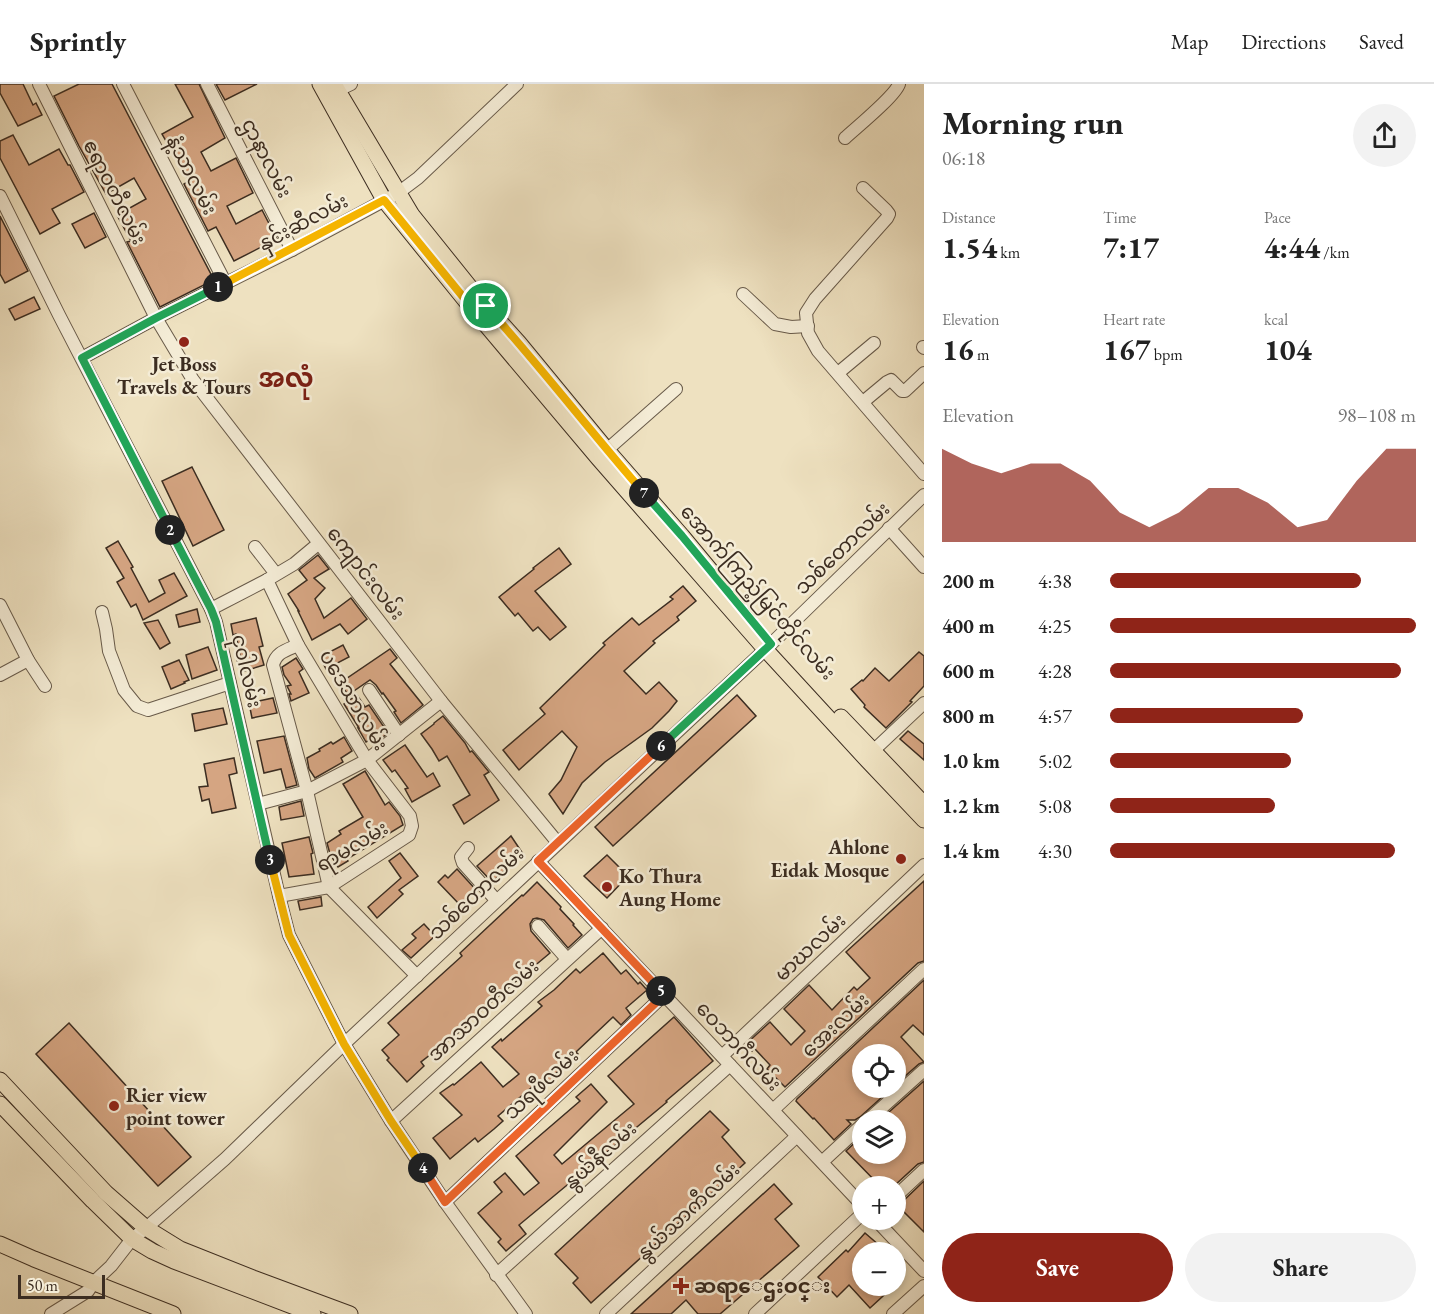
<!DOCTYPE html>
<meta charset="utf-8">
<style>
:root{--surface:#fff;--page:#f2f2f2;--text:#222;--muted:#767676;--line:#e0e0e0;--accent:#8f2418}
body{margin:0;font-family:"EB Garamond","Noto Sans Myanmar",serif;background:var(--page);color:var(--text);height:100vh;display:flex;flex-direction:column;font-size:22px;white-space:nowrap}
*{box-sizing:border-box;margin:0}
p{font-size:20px;color:var(--muted)}
.icon{flex:none;width:33px;height:33px;fill:none;stroke:currentColor;stroke-width:2;stroke-linecap:round;stroke-linejoin:round}
.map{position:relative;flex:1;overflow:hidden}
.details{display:flex;flex-direction:column;background:var(--surface);width:510px}
.details>*{flex:none}
.buttons{position:absolute;left:852px;top:960px;display:grid;gap:12px}
.buttons a{display:grid;place-items:center;width:54px;height:54px;border-radius:50%;background:var(--surface);box-shadow:0 3px 9px #0003;font-size:30px}
.scale{position:absolute;left:18px;bottom:15px;width:87px;box-sizing:border-box;padding-left:6px;border:3px solid #3c2d21;border-top:0;font-size:16px;line-height:21px;white-space:nowrap;color:#3c2d21;-webkit-text-stroke:4px #f4ecd6;paint-order:stroke}
.pin{position:absolute;display:grid;place-items:center;width:51px;height:51px;color:#fff;margin:-26px;border:3px solid #fff;border-radius:50%;box-shadow:0 2px 6px #0007}
.km{position:absolute;width:30px;height:30px;margin:-15px;border-radius:50%;background:#222;color:#fff;font-size:16px;line-height:30px;text-align:center}
.round{display:grid;place-items:center;flex:none;width:63px;height:63px;border-radius:32px;background:var(--page)}
.head{display:flex;align-items:center;justify-content:space-between;height:102px;padding:0 18px}
h1{font-size:33px;font-weight:700;line-height:45px}
.figures{display:grid;grid-template-columns:repeat(3,1fr);gap:9px;height:102px;padding:6px 18px}
.figures div{display:grid;align-content:center}
.figures b{font-size:30px;font-weight:700}
.figures small{font-size:16px;font-weight:400}
.figures p{font-size:16px}
.chart{height:168px;padding:12px 18px}
.chart p{display:flex;justify-content:space-between}
.chart svg{width:100%;height:108px;margin-top:6px;fill:var(--accent);opacity:.7}
.primary-button{display:flex;gap:12px;margin-top:auto;padding:12px 18px}
.primary-button a{flex:1;height:69px;border-radius:36px;background:var(--accent);color:#fff;font-size:24px;font-weight:700;line-height:69px;text-align:center}
.primary-button a+a{background:var(--page);color:var(--text)}
ul{padding:0 18px;list-style:none;font-size:20px}
li{display:grid;grid-template-columns:96px 72px 1fr;align-items:center;height:45px}
li i{height:15px;border-radius:8px;background:var(--accent)}
header{display:flex;align-items:center;gap:36px;box-sizing:border-box;height:84px;padding:0 30px;background:var(--surface);border-bottom:2px solid var(--line)}
header strong{font-size:28px}
nav{display:flex;gap:33px;margin-inline-start:auto;font-size:21px}
main{display:flex;flex:1;min-height:0}
.map>svg:first-child{display:block}
.building{fill:#d5a582;stroke:#3c2d21;stroke-width:1.5}
.lines{fill:none;stroke-linecap:round;stroke-linejoin:round}
.minor-casing{stroke:#685a49;stroke-width:14}
.major-casing{stroke:#3c2d21;stroke-width:17}
.minor{stroke:#f4ecd6;stroke-width:12}
.major{stroke:#eee1c0;stroke-width:15}
.split-1-casing{stroke:#fff;stroke-width:12}
.split-2-casing{stroke:#fff;stroke-width:12}
.split-3-casing{stroke:#fff;stroke-width:12}
.split-4-casing{stroke:#fff;stroke-width:12}
.split-5-casing{stroke:#fff;stroke-width:12}
.split-6-casing{stroke:#fff;stroke-width:12}
.split-7-casing{stroke:#fff;stroke-width:12}
.split-8-casing{stroke:#fff;stroke-width:12}
.split-1{stroke:#f5b400;stroke-width:8}
.split-2{stroke:#22a559;stroke-width:8}
.split-3{stroke:#22a559;stroke-width:8}
.split-4{stroke:#f5b400;stroke-width:8}
.split-5{stroke:#f0652b;stroke-width:8}
.split-6{stroke:#f0652b;stroke-width:8}
.split-7{stroke:#22a559;stroke-width:8}
.split-8{stroke:#f5b400;stroke-width:8}
.poi-dot{fill:#8f2418;stroke:#f4ecd6;stroke-width:2}
.labels{text-anchor:middle;stroke-width:5;stroke-linejoin:round;paint-order:stroke}
.street-label{font-size:20px;fill:#3c2d21;stroke:#f4ecd6}
.poi-label{font-size:20px;font-weight:bold;fill:#3c2d21;stroke:#f4ecd6;text-anchor:start}
.district-label{font-size:26px;font-weight:bold;fill:#7a1f14;stroke:#f4ecd6}
</style>
<header>
<strong>Sprintly</strong>
<nav><a>Map</a><a>Directions</a><a>Saved</a></nav>
</header>
<main>
<div class="map">
<svg width="924" height="1230" viewBox="0 0 924 1230">
<rect width="100%" height="100%" fill="#eee1c0"/>
<filter id="stains"><feTurbulence type="fractalNoise" baseFrequency=".00333" numOctaves="4"/><feColorMatrix values="0 0 0 0 .2 0 0 0 0 .09 0 0 0 0 .02 0 0 0 .5 -.17"/></filter>
<radialGradient id="worn" r=".72"><stop offset=".6" stop-color="#630" stop-opacity="0"/><stop offset="1" stop-color="#630" stop-opacity=".3"/></radialGradient>
<g class="building">
<polygon points="0,0 23,0 33,21 36,19 42,31 18,42 0,9"/>
<polygon points="79,0 112,0 214,196 160,223 127,158 131,157 117,131 146,115 134,94 106,110 79,62 54,12"/>
<polygon points="175,0 199,0 225,54 201,68 211,87 236,74 253,109 227,122 236,140 262,126 277,155 234,177 216,143 208,147 184,100 189,97 162,50 193,33"/>
<polygon points="216,0 257,0 225,16"/>
<polygon points="13,51 29,81 59,65 68,81 70,81 84,108 52,125 60,139 40,150 0,74 0,57"/>
<polygon points="94,129 106,153 85,164 72,140"/>
<polygon points="0,132 28,187 5,199 0,190"/>
<polygon points="34,213 40,225 15,236 9,225"/>
<polygon points="192,383 224,446 193,462 162,397"/>
<polygon points="118,457 133,483 131,484 149,518 165,509 159,496 174,489 187,512 143,536 136,520 131,523 117,498 124,494 106,464"/>
<polygon points="559,464 571,480 535,507 566,543 550,556 538,543 533,547 518,529 515,532 499,513 534,485 533,484"/>
<polygon points="318,471 329,485 314,494 325,504 315,515 324,534 351,514 367,535 348,550 340,540 312,556 298,527 299,527 288,510 307,496 299,486"/>
<polygon points="683,502 696,517 677,533 679,536 653,557 655,559 624,587 646,610 659,598 677,617 669,627 652,644 605,678 582,699 563,730 549,710 561,696 577,663 562,647 519,686 503,666 545,630 540,624 605,561 603,559 632,534 639,541 673,515 670,513"/>
<polygon points="197,525 200,538 179,543 176,531"/>
<polygon points="256,534 263,562 259,563 264,581 241,588 236,573 240,572 236,550 233,551 231,540"/>
<polygon points="158,536 170,559 160,565 144,539"/>
<polygon points="343,561 349,573 326,585 320,573"/>
<polygon points="208,563 217,586 192,595 186,571"/>
<polygon points="390,565 397,574 390,580 423,621 401,639 394,628 396,627 383,609 382,610 376,601 370,596 348,611 340,599"/>
<polygon points="919,568 924,572 924,602 910,617 912,618 886,644 864,623 865,621 851,605 862,596 863,597 875,584 889,597"/>
<polygon points="296,574 303,585 299,588 309,609 291,617 289,610 291,610 287,602 291,601 284,591 282,583"/>
<polygon points="179,576 189,596 184,598 185,599 171,605 162,583"/>
<polygon points="357,611 365,623 369,621 388,649 374,660 371,655 366,658 358,644 359,644 344,620"/>
<polygon points="737,611 756,632 613,762 595,743"/>
<polygon points="273,614 277,629 252,634 249,619"/>
<polygon points="223,624 227,640 195,647 192,630"/>
<polygon points="443,632 465,659 470,668 472,667 489,688 484,691 499,716 464,740 453,721 470,711 447,672 439,677 432,665 421,650 434,640 434,639"/>
<polygon points="908,647 924,660 924,676 900,655"/>
<polygon points="284,652 297,701 286,704 281,685 264,689 257,657"/>
<polygon points="344,653 352,667 341,674 343,678 315,694 309,685 307,674 320,667 319,665 331,658 333,660"/>
<polygon points="405,661 427,693 433,689 440,702 412,718 405,705 408,704 395,686 392,688 383,676"/>
<polygon points="234,674 237,689 229,691 236,724 212,729 209,715 202,717 199,703 208,702 204,680"/>
<polygon points="365,687 385,721 389,718 400,732 403,741 347,775 348,777 338,783 330,770 327,759 341,750 339,747 363,733 343,700"/>
<polygon points="301,717 304,732 281,736 279,723"/>
<polygon points="511,752 523,770 492,798 477,782"/>
<polygon points="309,753 313,769 311,770 314,790 289,793 282,759"/>
<polygon points="400,769 418,792 399,806 403,810 377,834 368,823 401,794 389,777"/>
<polygon points="607,771 628,792 607,814 584,792"/>
<polygon points="457,785 477,807 460,821 438,798 445,791 448,794"/>
<polygon points="924,797 924,877 918,879 785,1003 767,985 770,981 754,964 752,967 746,960 770,938 791,961 805,947 784,925 809,901 832,926 854,903 857,906 870,894 846,868"/>
<polygon points="537,798 561,823 560,825 574,840 573,841 582,851 568,864 544,836 537,834 533,835 530,840 531,847 550,869 465,940 467,942 421,978 424,982 407,998 387,976 389,974 382,966 399,951 388,939 462,872 460,869 522,811 523,812"/>
<polygon points="321,813 322,822 300,826 298,817"/>
<polygon points="424,840 435,852 411,874 402,866 416,854 412,850"/>
<polygon points="603,869 621,890 626,886 638,900 640,898 647,906 626,924 631,931 621,941 613,933 576,968 578,970 553,992 554,994 542,1004 538,998 498,1032 503,1037 494,1045 478,1058 475,1054 450,1075 433,1054 462,1031 440,1009 453,1000 454,1001 481,978 503,1003 519,990 492,963 501,955 502,957 542,922 538,918 554,906 576,885 580,889"/>
<polygon points="924,896 924,951 913,941 901,953 924,978 919,980 896,1000 896,970 862,970 862,1004 892,1004 860,1033 855,1036 847,1036 851,1040 834,1056 814,1034 813,1035 796,1017 797,1015"/>
<polygon points="674,933 713,977 666,1017 667,1018 519,1141 526,1150 506,1167 498,1158 501,1155 478,1129 502,1108 494,1098 505,1089 524,1111 539,1099 516,1072 580,1017 576,1013 591,1000 607,1018 554,1071 562,1080 634,1020 608,992"/>
<polygon points="69,939 191,1073 158,1102 36,970"/>
<polygon points="924,997 924,1078 918,1080 894,1102 880,1102 846,1067 862,1052 862,1070 896,1070 896,1036 880,1036"/>
<polygon points="710,1027 729,1046 722,1053 745,1079 591,1219 573,1199 578,1194 555,1170"/>
<polygon points="924,1097 924,1148 896,1120 902,1118"/>
<polygon points="774,1100 792,1120 775,1135 799,1162 720,1230 698,1230 686,1216 671,1230 631,1230"/>
<polygon points="865,1149 887,1168 862,1168 862,1202 894,1202 870,1224 849,1201 837,1213 818,1193 846,1166 848,1168"/>
</g>
<g class="lines">
<g class="minor-casing">
<g id="minor">
<polyline points="39,0 156,234 193,296 441,617 558,759"/>
<polyline points="123,0 226,200"/>
<polyline points="207,0 292,166"/>
<polyline points="330,10 351,0"/>
<path d="M845,54C857,43 895,12 899,0"/>
<polyline points="863,104 886,126 889,130 887,134 815,215 806,229 808,249 818,267 924,390"/>
<polyline points="0,112 59,231 211,525 216,538 279,812 289,851 344,960 391,1037 445,1118 526,1230"/>
<polyline points="743,210 775,240 791,243 808,242"/>
<polyline points="923,263 924,264"/>
<polyline points="82,274 156,234 292,166 398,109 418,94 517,0"/>
<polyline points="838,289 874,259"/>
<polyline points="863,318 887,298 891,296 902,307 905,307 924,289"/>
<polyline points="600,372 676,305"/>
<polyline points="889,444 924,483"/>
<polyline points="255,463 276,490"/>
<polyline points="267,496 298,561 367,676 410,732 412,742 409,751 329,803 279,812"/>
<polyline points="0,521 28,576 45,602"/>
<polyline points="211,525 267,496 294,480 318,460"/>
<polyline points="102,528 106,545 109,567 124,606 137,622 148,626 230,599"/>
<path d="M298,561C287,566 276,568 273,581L307,707L329,803L417,892"/>
<polyline points="0,591 28,576"/>
<polyline points="369,606 399,651"/>
<polyline points="869,673 873,667 924,619"/>
<polyline points="258,720 307,707 367,676 441,617"/>
<polyline points="468,764 461,773 463,779 496,816"/>
<polyline points="538,777 862,1121"/>
<polyline points="538,842 567,875"/>
<polyline points="722,972 924,781"/>
<polyline points="773,1026 924,885"/>
<polyline points="868,1036 924,986"/>
<polyline points="391,1037 602,844"/>
<polyline points="822,1078 862,1041"/>
<polyline points="896,1112 924,1086"/>
<polyline points="445,1118 664,911"/>
<polyline points="876,1136 924,1187"/>
<polyline points="496,1191 730,981"/>
<polyline points="51,1230 88,1207 94,1198 111,1182 132,1155 146,1144 225,1075 344,960 771,560 924,411"/>
<polyline points="606,1230 797,1052"/>
<polyline points="755,1230 862,1130"/>
<polyline points="893,1230 924,1202"/>
</g>
</g>
<g class="major-casing">
<g id="major">
<polyline points="320,0 384,116 465,216 598,374 765,565 867,676 924,736"/>
<polyline points="334,0 412,131 477,212 519,259 607,366 682,452 721,499"/>
<polyline points="841,633 924,720"/>
<polyline points="0,996 106,1109 146,1144 180,1165 253,1194 350,1230"/>
<polyline points="0,1020 93,1117 132,1155 152,1167 174,1177 313,1230"/>
<polyline points="0,1160 34,1175 173,1230"/>
</g>
</g>
<use href="#minor" class="minor"/>
<use href="#major" class="major"/>
</g>
<g class="lines">
<g class="split-1-casing">
<polyline id="split-1" points="218,203 384,116 477,230 486,222"/>
</g>
<g class="split-2-casing">
<polyline id="split-2" points="170,446 82,274 156,234 218,203"/>
</g>
<g class="split-3-casing">
<polyline id="split-3" points="170,446 211,525 216,538 270,776"/>
</g>
<g class="split-4-casing">
<polyline id="split-4" points="270,776 289,851 344,960 391,1037 423,1084"/>
</g>
<g class="split-5-casing">
<polyline id="split-5" points="423,1084 445,1118 664,911 661,907"/>
</g>
<g class="split-6-casing">
<polyline id="split-6" points="661,907 538,777 661,662"/>
</g>
<g class="split-7-casing">
<polyline id="split-7" points="644,409 682,452 771,560 661,662"/>
</g>
<g class="split-8-casing">
<path id="split-8" d="M486,222C541,283 590,347 644,409"/>
</g>
<use href="#split-1" class="split-1"/>
<use href="#split-2" class="split-2"/>
<use href="#split-3" class="split-3"/>
<use href="#split-4" class="split-4"/>
<use href="#split-5" class="split-5"/>
<use href="#split-6" class="split-6"/>
<use href="#split-7" class="split-7"/>
<use href="#split-8" class="split-8"/>
</g>
<g class="poi-dot">
<circle cx="184" cy="258" r="6"/>
<circle cx="901" cy="775" r="6"/>
<circle cx="607" cy="803" r="6"/>
<circle cx="114" cy="1022" r="6"/>
<path d="M678 1193h6v6h6v6h-6v6h-6v-6h-6v-6h6z"/>
</g>
<g class="labels">
<g class="street-label">
<text transform="translate(267 74) rotate(63)" y="7">ဌာနာလမ်း</text>
<text transform="translate(192 91) rotate(63)" y="7">နံ့သာလမ်း</text>
<text transform="translate(115 108) rotate(63)" y="7">ဧရာဝတီလမ်း</text>
<text transform="translate(303 138) rotate(-28)" y="7">နှင်းဆီလမ်း</text>
<text transform="translate(842 464) rotate(-44)" y="7">သစ်တောလမ်း</text>
<text transform="translate(366 489) rotate(52)" y="7">ကျောင်းလမ်း</text>
<text transform="translate(758 508) rotate(49)" y="7">အောက်ကြည့်မြင်တိုင်လမ်း</text>
<text transform="translate(247 587) rotate(77)" y="7">ငုဝါလမ်း</text>
<text transform="translate(354 616) rotate(59)" y="7">ပဒေသာလမ်း</text>
<text transform="translate(352 762) rotate(-31)" y="7">ရာမလမ်း</text>
<text transform="translate(476 809) rotate(-44)" y="7">သစ်တောလမ်း</text>
<text transform="translate(810 863) rotate(-43)" y="7">မာဃလမ်း</text>
<text transform="translate(483 926) rotate(-42)" y="7">အာသာဝတီလမ်း</text>
<text transform="translate(835 941) rotate(-43)" y="7">အေးလမ်း</text>
<text transform="translate(739 962) rotate(47)" y="7">ဝေဘာဂီလမ်း</text>
<text transform="translate(541 1000) rotate(-43)" y="7">သရဖီလမ်း</text>
<text transform="translate(600 1071) rotate(-42)" y="7">နွယ်နီလမ်း</text>
<text transform="translate(688 1127) rotate(-43)" y="7">နွယ်သာကီလမ်း</text>
</g>
<g class="poi-label">
<text x="184" y="287" text-anchor="middle">Jet Boss<tspan x="184" dy="23">Travels &amp; Tours</tspan></text>
<text x="889" y="770" text-anchor="end">Ahlone<tspan x="889" dy="23">Eidak Mosque</tspan></text>
<text x="619" y="799">Ko Thura<tspan x="619" dy="23">Aung Home</tspan></text>
<text x="126" y="1018">Rier view<tspan x="126" dy="23">point tower</tspan></text>
<text x="694" y="1209">ဆရာေဌးဝင္း</text>
</g>
<g class="district-label">
<text x="286" y="303">အလုံ</text>
</g>
</g>
<rect width="100%" height="100%" filter="url(#stains)"/>
<rect width="100%" height="100%" fill="url(#worn)"/>
</svg>
<div class="buttons">
<a><svg class="icon" aria-label="locate" viewBox="0 0 24 24"><circle cx="12" cy="12" r="6"/><path d="M12 2v4M12 18v4M2 12h4M18 12h4"/></svg></a>
<a><svg class="icon" aria-label="layers" viewBox="0 0 24 24"><path d="M12 4l9 5-9 5-9-5zM3 14l9 5 9-5"/></svg></a>
<a>+</a>
<a>−</a>
</div>
<div class="scale">50 m</div>
<div class="pin" style="left:486px;top:222px;background:#1e9e55"><svg class="icon" aria-label="arrive" viewBox="0 0 24 24"><path d="M6 21V4h12l-3 4 3 4H6"/></svg></div>
<b class="km" style="left:218px;top:203px">1</b>
<b class="km" style="left:170px;top:446px">2</b>
<b class="km" style="left:270px;top:776px">3</b>
<b class="km" style="left:423px;top:1084px">4</b>
<b class="km" style="left:661px;top:907px">5</b>
<b class="km" style="left:661px;top:662px">6</b>
<b class="km" style="left:644px;top:409px">7</b>
</div>
<section class="details">
<div class="head"><div><h1>Morning run</h1><p>06:18</p></div><a class="round"><svg class="icon" aria-label="share" viewBox="0 0 24 24"><path d="M12 15V3M7 8l5-5 5 5M5 13v7h14v-7"/></svg></a></div>
<div class="figures">
<div><p>Distance</p><b>1.54<small> km</small></b></div>
<div><p>Time</p><b>7:17</b></div>
<div><p>Pace</p><b>4:44<small> /km</small></b></div>
</div>
<div class="figures">
<div><p>Elevation</p><b>16<small> m</small></b></div>
<div><p>Heart rate</p><b>167<small> bpm</small></b></div>
<div><p>kcal</p><b>104</b></div>
</div>
<div class="chart"><p><span>Elevation</span>98–108 m</p>
<svg viewBox="0 0 160 44" preserveAspectRatio="none"><path d="M0 44V6L10 12L20 16L30 12L40 12L50 19L60 32L70 38L80 32L90 22L100 22L110 28L120 38L130 35L140 19L150 6L160 6V44z"/></svg>
</div>
<ul>
<li><b>200 m</b>4:38<i style="width:82%"></i></li>
<li><b>400 m</b>4:25<i style="width:100%"></i></li>
<li><b>600 m</b>4:28<i style="width:95%"></i></li>
<li><b>800 m</b>4:57<i style="width:63%"></i></li>
<li><b>1.0 km</b>5:02<i style="width:59%"></i></li>
<li><b>1.2 km</b>5:08<i style="width:54%"></i></li>
<li><b>1.4 km</b>4:30<i style="width:93%"></i></li>
</ul>
<div class="primary-button"><a>Save</a><a>Share</a></div>
</section>
</main>
